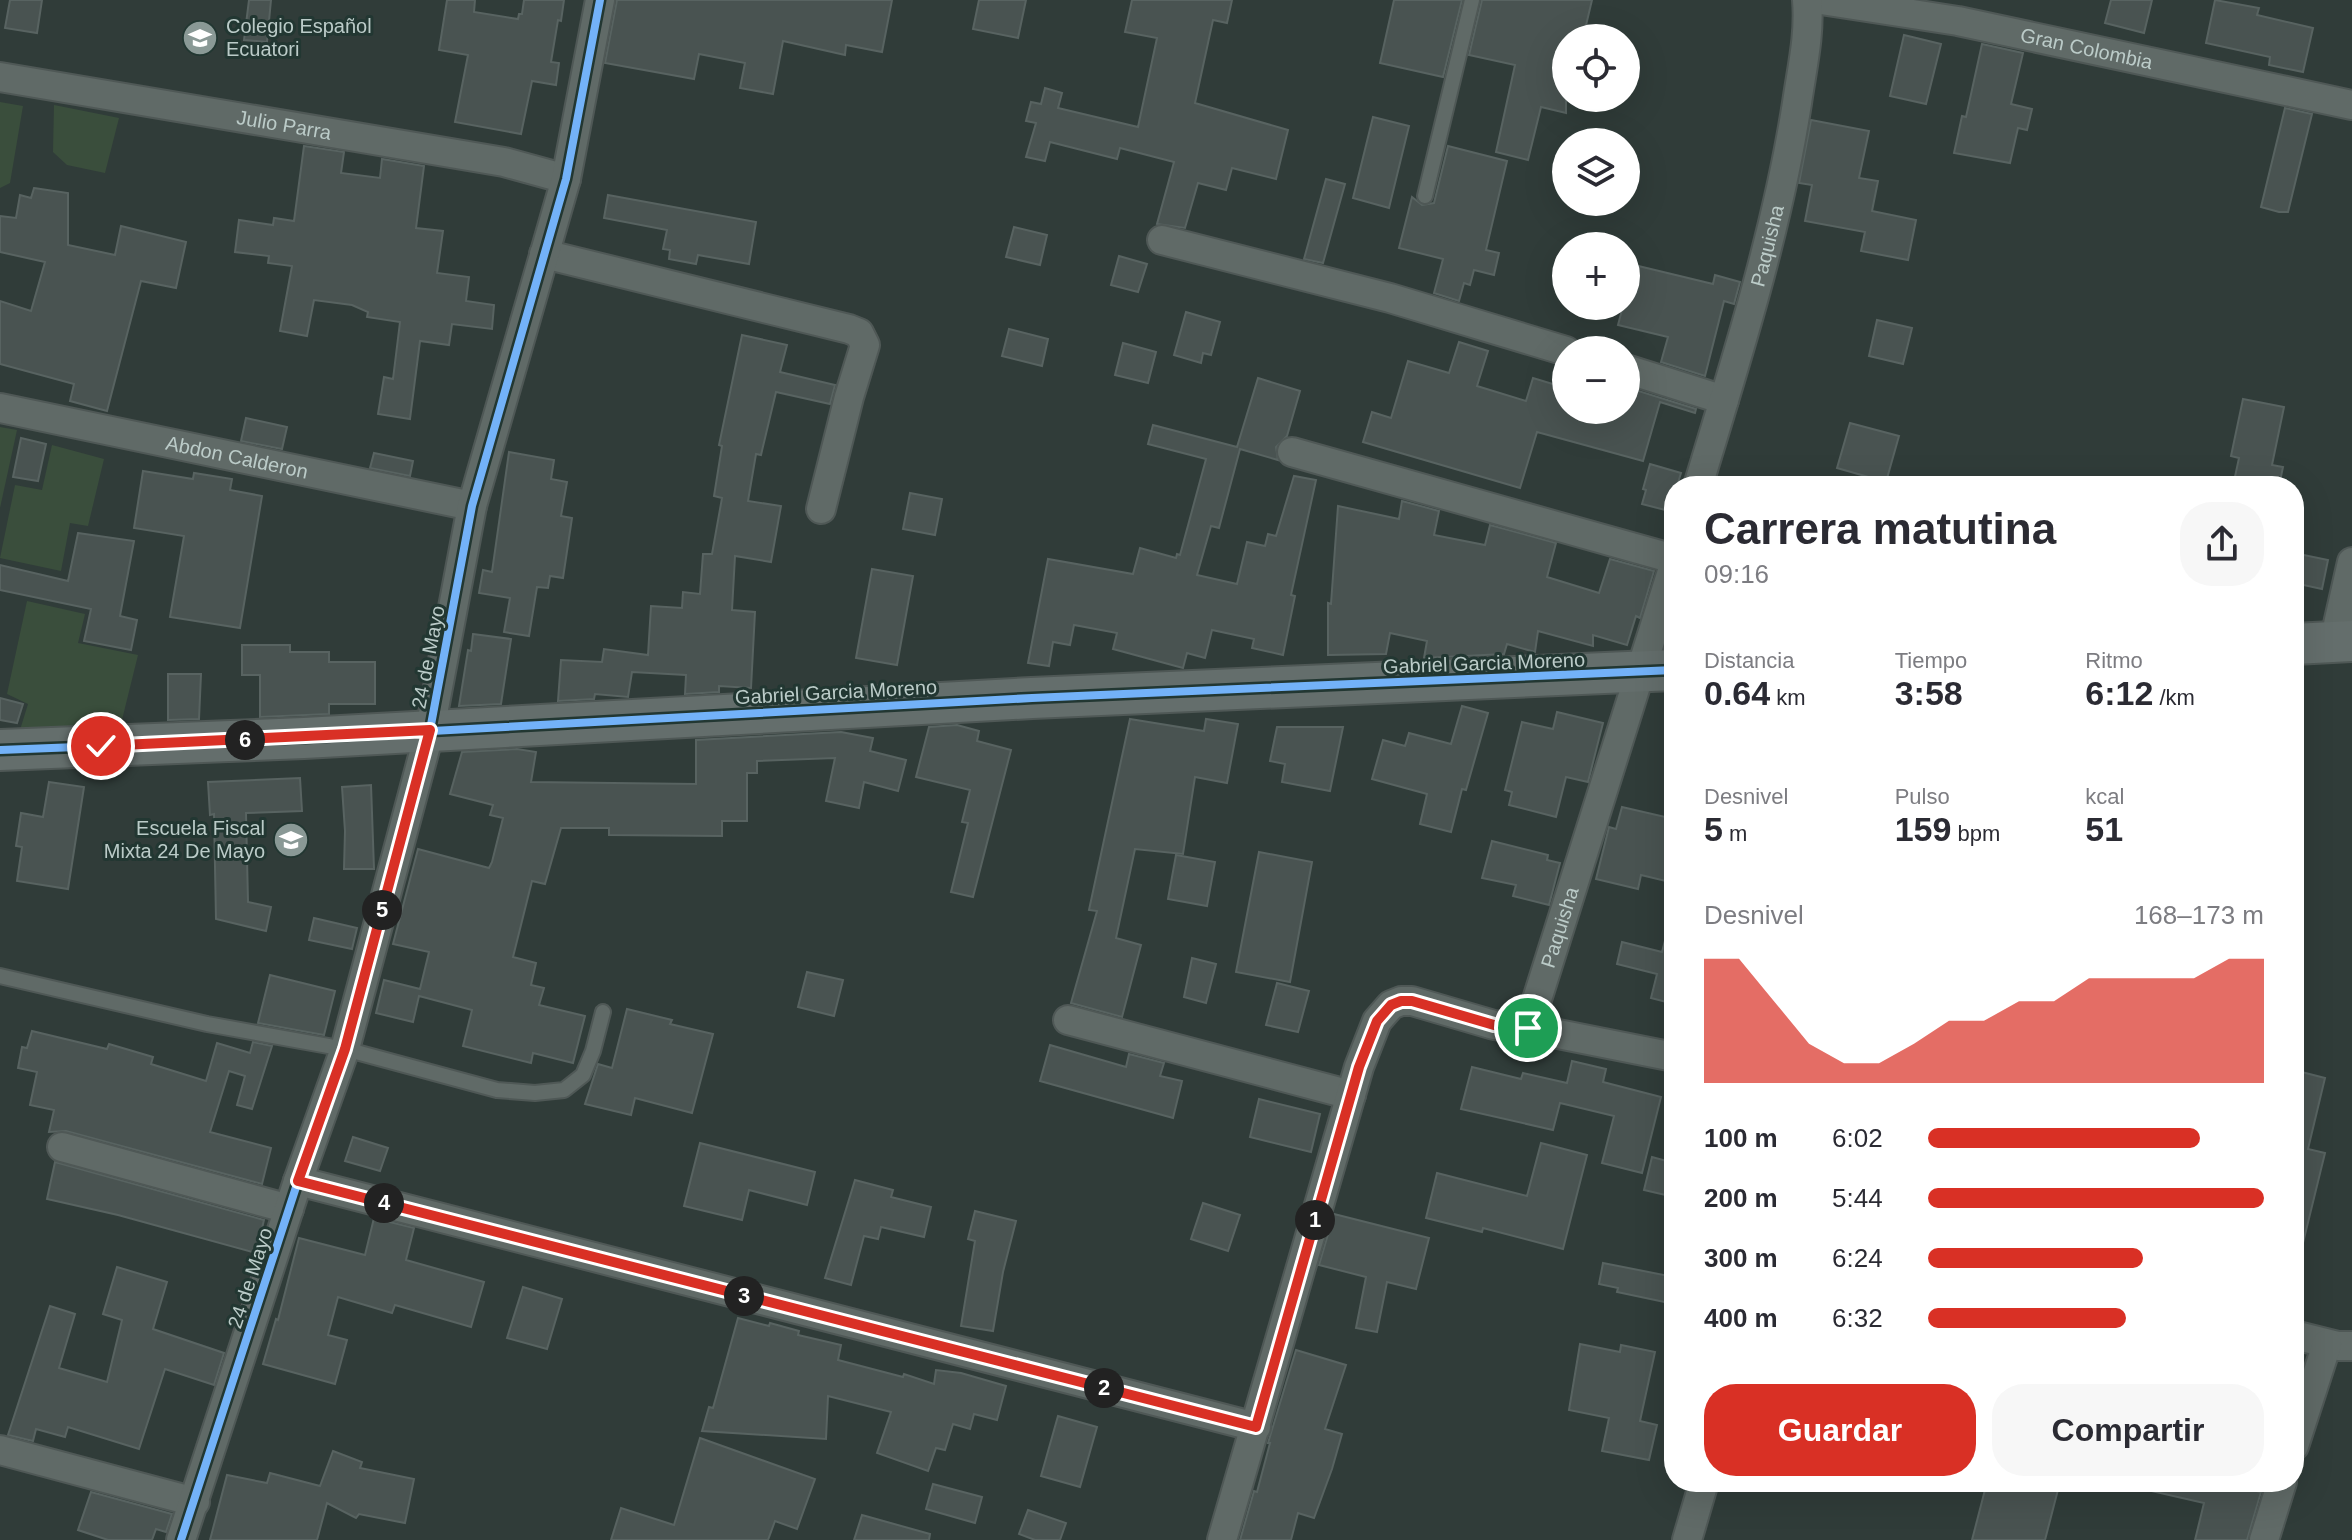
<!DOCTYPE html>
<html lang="es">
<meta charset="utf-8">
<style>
:root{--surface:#fff;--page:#f7f7f7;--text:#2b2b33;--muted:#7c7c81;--accent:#d93025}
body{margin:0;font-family:Helvetica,sans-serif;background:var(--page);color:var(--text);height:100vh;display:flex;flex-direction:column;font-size:30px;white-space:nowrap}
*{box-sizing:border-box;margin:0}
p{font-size:26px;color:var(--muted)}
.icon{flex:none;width:44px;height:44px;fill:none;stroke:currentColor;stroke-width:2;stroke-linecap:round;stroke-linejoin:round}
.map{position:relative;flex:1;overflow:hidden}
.drawer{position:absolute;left:1664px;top:476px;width:640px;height:1016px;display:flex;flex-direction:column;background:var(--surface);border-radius:32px;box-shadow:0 8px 32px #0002}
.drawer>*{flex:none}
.controls{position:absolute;left:1552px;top:24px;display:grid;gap:16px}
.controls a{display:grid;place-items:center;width:88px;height:88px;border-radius:50%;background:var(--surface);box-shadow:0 8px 32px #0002;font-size:40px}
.pin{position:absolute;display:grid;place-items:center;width:68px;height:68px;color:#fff;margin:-34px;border:4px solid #fff;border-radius:50%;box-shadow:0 2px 8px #0007}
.km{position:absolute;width:40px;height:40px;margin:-20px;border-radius:50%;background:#222;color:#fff;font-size:22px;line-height:40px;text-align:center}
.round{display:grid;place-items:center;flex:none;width:84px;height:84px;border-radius:32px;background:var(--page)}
.headline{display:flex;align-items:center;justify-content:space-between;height:136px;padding:0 40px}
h1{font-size:44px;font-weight:600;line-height:60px}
.figures{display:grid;grid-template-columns:repeat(3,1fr);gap:12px;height:136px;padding:8px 40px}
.figures div{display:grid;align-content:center}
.figures b{font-size:34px;font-weight:600}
.figures small{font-size:22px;font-weight:400}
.figures p{font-size:22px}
.chart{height:224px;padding:16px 40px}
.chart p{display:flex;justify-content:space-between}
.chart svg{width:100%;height:144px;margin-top:8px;fill:var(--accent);opacity:.7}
.button{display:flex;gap:16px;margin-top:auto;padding:16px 40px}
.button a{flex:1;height:92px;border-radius:32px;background:var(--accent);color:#fff;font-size:32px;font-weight:600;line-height:92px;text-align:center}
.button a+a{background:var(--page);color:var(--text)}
ul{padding:0 40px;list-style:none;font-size:26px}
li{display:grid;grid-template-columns:128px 96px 1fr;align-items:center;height:60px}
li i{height:20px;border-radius:10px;background:var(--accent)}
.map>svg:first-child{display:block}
.green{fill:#3a4e3c}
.building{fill:#495351;stroke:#586361;stroke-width:2}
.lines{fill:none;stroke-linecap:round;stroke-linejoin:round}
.lane-casing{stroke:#4f5856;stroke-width:18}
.street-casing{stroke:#4f5856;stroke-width:32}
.secondary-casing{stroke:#4f5856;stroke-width:44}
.lane{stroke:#606a67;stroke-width:14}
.street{stroke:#606a67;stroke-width:28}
.secondary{stroke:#646e6c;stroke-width:40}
.cycleway-casing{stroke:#223732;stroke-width:13}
.cycleway{stroke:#73b2f8;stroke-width:8}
.route-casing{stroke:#fff;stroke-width:16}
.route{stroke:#d93025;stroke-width:10}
.labels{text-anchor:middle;stroke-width:6;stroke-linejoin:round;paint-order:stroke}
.poi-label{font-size:20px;fill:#bbcbc8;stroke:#223732;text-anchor:start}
.street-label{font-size:20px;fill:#bbcbc8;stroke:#223732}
</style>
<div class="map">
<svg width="2352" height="1540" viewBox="0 0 2352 1540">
<rect width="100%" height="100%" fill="#303c39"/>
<g class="green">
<polygon points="0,102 23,106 10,183 0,188"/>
<polygon points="54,105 119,118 105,173 67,165 53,152"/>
<polygon points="0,427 17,430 0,508"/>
<polygon points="52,445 104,459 88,526 70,523 61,571 0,558 15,485 42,490"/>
<polygon points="27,601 85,614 78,643 138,655 120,728 20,730 28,704 7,694"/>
</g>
<g class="building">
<polygon points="10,0 42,0 37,33 5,28"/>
<polygon points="249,0 271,0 267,42 244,40"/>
<polygon points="447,0 475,0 474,12 518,19 519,14 522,14 524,0 564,0 561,21 558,20 551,62 559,63 556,85 532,81 521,134 455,122 468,55 439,50"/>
<polygon points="617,0 892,0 882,52 846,45 845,55 783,41 773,94 740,88 745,63 699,54 694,79 605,63"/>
<polygon points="979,0 1026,0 1018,38 973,29"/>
<polygon points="1132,0 1232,0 1227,23 1213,20 1195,103 1288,130 1276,179 1232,168 1226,190 1198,183 1185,228 1157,224 1174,162 1120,148 1117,159 1050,142 1045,161 1026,157 1036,123 1026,121 1031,102 1041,104 1045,88 1062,93 1058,108 1138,127 1157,38 1125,32"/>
<polygon points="1394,0 1462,0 1443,77 1380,63"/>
<polygon points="1482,0 1592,0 1583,38 1566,38 1566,113 1541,107 1528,160 1496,152 1515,65 1469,55"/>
<polygon points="2111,0 2152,0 2144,33 2105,23"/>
<polygon points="2215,0 2259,8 2257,15 2313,28 2303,72 2269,65 2270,57 2206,43"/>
<polygon points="1904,35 1941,44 1926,104 1890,96"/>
<polygon points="1982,44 2023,53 2011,104 2032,109 2027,130 2018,128 2010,163 1954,153 1962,116 1966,117"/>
<polygon points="2285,108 2312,114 2288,212 2279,212 2261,207"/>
<polygon points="1373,117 1409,126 1389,208 1353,198"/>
<polygon points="1811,120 1869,131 1859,178 1878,181 1872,211 1916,220 1908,260 1861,251 1865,232 1805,221 1812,185 1799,183"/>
<polygon points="304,146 344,152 341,173 380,178 382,159 424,166 416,228 443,231 437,273 469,277 466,301 494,305 492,329 452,324 449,345 420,341 410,419 378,414 384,377 393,379 400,322 367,317 368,312 352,305 314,300 307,336 280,331 292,266 268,263 269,256 235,252 239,220 273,225 274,218 294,221"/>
<polygon points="1448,146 1507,161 1486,250 1499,253 1494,275 1474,270 1470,285 1464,283 1459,301 1434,293 1443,259 1399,248 1412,197 1422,205 1434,203"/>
<polygon points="1326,179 1345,184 1323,263 1304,259"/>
<polygon points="34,188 68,193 68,245 115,255 121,226 186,242 176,288 141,281 107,411 70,401 74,384 0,364 0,301 31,311 45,262 0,252 0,216 16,218 20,195 31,198"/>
<polygon points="608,195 756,222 749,264 698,255 696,264 669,259 670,250 663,249 667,230 604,218"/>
<polygon points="1014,227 1047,235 1040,265 1006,257"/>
<polygon points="1119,256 1147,264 1138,292 1111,285"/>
<polygon points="1626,263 1713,284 1715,275 1740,282 1734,304 1724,301 1705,376 1661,362 1668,337 1618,325 1623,306 1626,306"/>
<polygon points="1186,312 1220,322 1211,355 1203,353 1201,363 1174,355"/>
<polygon points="1877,320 1912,328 1903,364 1869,356"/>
<polygon points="1009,329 1048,339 1042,366 1002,356"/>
<polygon points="742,335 787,345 780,372 835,385 830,404 776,392 761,455 756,454 748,501 781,506 771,562 735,556 732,610 755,612 751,688 719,686 719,692 685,694 686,675 632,672 628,697 595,694 594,699 558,701 561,660 602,662 604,649 648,655 651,606 682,608 683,592 700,594 703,554 712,554 722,498 714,496 722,446 719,445"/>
<polygon points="1459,342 1488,351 1477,386 1526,401 1533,378 1566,388 1566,410 1626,410 1626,387 1696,409 1695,413 1660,402 1643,461 1537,432 1520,488 1363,442 1372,412 1391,418 1408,361 1449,373"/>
<polygon points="1123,343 1156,352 1148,383 1115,375"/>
<polygon points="1258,378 1300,391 1287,436 1276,447 1278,460 1240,449 1219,528 1211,526 1197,575 1237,584 1247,542 1265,546 1268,534 1276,536 1294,476 1316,480 1291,595 1295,596 1283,655 1252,648 1254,639 1212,630 1205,658 1187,653 1183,668 1113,649 1117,633 1074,625 1070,645 1053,642 1049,666 1028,663 1048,559 1133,574 1140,548 1176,558 1177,554 1180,555 1206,459 1148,444 1153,425 1237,447"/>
<polygon points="2243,399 2284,407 2272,465 2283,467 2279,486 2233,486 2239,458 2231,456"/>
<polygon points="246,418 287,427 282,449 241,441"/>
<polygon points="1850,423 1899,436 1886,482 1837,468"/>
<polygon points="21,438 46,444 38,481 13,477"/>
<polygon points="509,452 554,460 551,479 567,482 561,516 572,518 563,578 550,576 548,588 537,587 529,636 504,632 510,598 479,593 483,570 492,572"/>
<polygon points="374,453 413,461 410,476 370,468"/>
<polygon points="1650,464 1681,473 1677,486 1674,486 1669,511 1642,504 1646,490 1643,489"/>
<polygon points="143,471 193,479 194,473 232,479 230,490 262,496 240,628 170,617 184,536 134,528"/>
<polygon points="910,493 942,499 935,535 903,529"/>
<polygon points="1402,501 1439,511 1434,535 1485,545 1490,525 1556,543 1547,577 1599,593 1610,559 1654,571 1640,618 1636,616 1627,645 1593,635 1593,646 1538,631 1535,652 1507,644 1504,654 1424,658 1427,641 1390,633 1386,654 1328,655 1328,603 1331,604 1338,506 1399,519"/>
<polygon points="78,533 134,541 120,616 137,620 131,650 84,641 91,609 0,590 0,565 68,581"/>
<polygon points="2294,553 2328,560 2322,589 2294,583"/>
<polygon points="872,569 913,576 897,665 856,658"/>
<polygon points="473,634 511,639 501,704 459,706 468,650 471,651"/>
<polygon points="242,645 290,645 290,652 329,652 329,662 375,662 375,704 329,704 329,714 260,717 260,675 242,675"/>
<polygon points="168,674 201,674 199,719 168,720"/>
<polygon points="0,698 23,704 17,723 0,720"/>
<polygon points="1462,706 1488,713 1466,790 1462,789 1451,832 1420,824 1427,794 1372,779 1383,740 1405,746 1409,733 1451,744"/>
<polygon points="1557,712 1603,723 1588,782 1566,777 1556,817 1509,805 1512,792 1505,790 1522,722 1553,729"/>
<polygon points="1130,719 1204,731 1206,719 1238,724 1227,783 1195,777 1183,854 1135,849 1116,938 1141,945 1122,1017 1071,1003 1097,911 1089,910"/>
<polygon points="957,725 979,731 977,741 1011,750 973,897 951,892 968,823 962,822 970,790 916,777 929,727"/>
<polygon points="1277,727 1343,727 1330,791 1282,782 1285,764 1270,761"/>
<polygon points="841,732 873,738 870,751 906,760 898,791 864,782 859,808 826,801 835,758 757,761 757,773 747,773 747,821 722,821 722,836 609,835 609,828 561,828 545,884 532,881 513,957 536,963 531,985 544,988 539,1005 585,1016 573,1063 533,1053 531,1063 463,1046 472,1010 419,996 413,1022 376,1013 384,980 420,989 429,952 393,944 418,849 489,868 492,862 503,818 490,815 493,805 450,794 462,752 517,749 536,752 531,782 696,784 696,740"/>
<polygon points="300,778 302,811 246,813 248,902 271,907 266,931 216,919 214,814 210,815 208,782"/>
<polygon points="49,782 84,787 68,889 17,881 22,847 16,846 21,813 43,817"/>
<polygon points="371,785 374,869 344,869 345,831 342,787"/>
<polygon points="1622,807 1674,819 1674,883 1641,875 1638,889 1596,879 1609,827 1616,829"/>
<polygon points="1492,841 1548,855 1547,860 1560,863 1549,905 1513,896 1516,885 1482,878"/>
<polygon points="1259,852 1312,862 1290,982 1236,972"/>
<polygon points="1176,855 1215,862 1207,906 1168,899"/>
<polygon points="314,918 357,928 352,949 309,940"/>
<polygon points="1667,933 1674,934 1674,1004 1651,998 1657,974 1617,964 1622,942 1662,952"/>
<polygon points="1192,958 1216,964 1206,1003 1184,997"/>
<polygon points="807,972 843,980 834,1016 798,1007"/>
<polygon points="270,975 335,991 324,1035 258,1023"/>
<polygon points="1277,983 1309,991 1298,1032 1266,1025"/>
<polygon points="627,1009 672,1020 670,1024 713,1034 692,1113 635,1098 631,1115 585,1104 598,1064 612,1068"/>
<polygon points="32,1031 107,1049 109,1044 153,1057 151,1064 206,1081 217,1043 250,1053 253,1042 272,1046 252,1109 237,1105 245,1076 229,1071 210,1132 271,1148 262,1184 66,1131 49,1132 54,1110 30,1105 37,1072 18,1068 22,1047 27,1048"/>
<polygon points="1050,1045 1126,1067 1129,1054 1164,1063 1160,1076 1182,1081 1173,1118 1040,1081"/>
<polygon points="1572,1061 1606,1069 1603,1082 1661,1097 1642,1173 1602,1163 1614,1116 1560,1103 1553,1130 1461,1109 1472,1067 1521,1079 1523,1073 1567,1083"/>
<polygon points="2294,1070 2325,1078 2308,1149 2325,1153 2303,1243 2294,1242"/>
<polygon points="1259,1099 1320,1114 1311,1152 1250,1137"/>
<polygon points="353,1137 388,1148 380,1171 345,1161"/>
<polygon points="700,1143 815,1172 807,1205 749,1190 742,1220 684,1206"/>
<polygon points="1541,1143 1587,1155 1563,1249 1483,1228 1482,1232 1426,1218 1437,1173 1527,1196"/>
<polygon points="1652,1157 1674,1163 1674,1197 1644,1190"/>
<polygon points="55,1162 264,1220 256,1253 118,1215 47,1199"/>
<polygon points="855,1180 893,1190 891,1197 931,1207 924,1237 881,1227 878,1239 864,1236 851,1285 825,1278"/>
<polygon points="1203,1203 1240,1215 1228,1251 1191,1239"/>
<polygon points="975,1211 1016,1221 1003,1272 993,1331 961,1326 975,1241 968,1239"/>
<polygon points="1334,1214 1429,1238 1416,1289 1387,1282 1377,1332 1356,1328 1366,1277 1319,1265"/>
<polygon points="374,1218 414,1228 406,1260 484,1282 471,1327 395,1305 392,1313 338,1297 328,1335 347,1340 335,1384 263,1364 276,1319 278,1320 299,1238 365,1255"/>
<polygon points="1603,1263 1674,1277 1674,1304 1617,1292 1618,1288 1599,1284"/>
<polygon points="117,1267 167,1282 153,1329 224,1353 214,1385 165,1369 139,1449 68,1427 65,1437 36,1429 33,1441 8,1435 50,1306 75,1314 59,1368 107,1382 122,1320 103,1314"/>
<polygon points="523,1287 562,1299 547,1349 507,1338"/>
<polygon points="738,1318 769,1326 770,1323 799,1331 798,1335 841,1345 838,1360 903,1377 904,1374 934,1384 936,1370 961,1373 1006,1386 997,1420 974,1414 970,1429 953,1424 945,1450 936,1448 928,1471 877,1453 891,1412 828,1396 826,1439 702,1431 709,1407 713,1408"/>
<polygon points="1580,1344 1620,1352 1621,1345 1655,1352 1640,1421 1657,1425 1649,1460 1602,1451 1609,1418 1569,1410"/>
<polygon points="1296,1350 1346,1365 1325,1429 1342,1434 1332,1469 1314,1518 1298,1513 1291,1540 1240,1540 1254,1491 1257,1492 1270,1443 1268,1443"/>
<polygon points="1058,1416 1097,1427 1080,1487 1041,1476"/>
<polygon points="700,1438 815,1479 797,1529 775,1521 768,1540 611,1540 621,1508 674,1525"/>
<polygon points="333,1451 362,1462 360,1468 414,1479 405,1523 359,1514 356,1518 327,1503 317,1540 210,1540 227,1475 267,1483 270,1473 320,1486"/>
<polygon points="1987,1482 2060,1482 2045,1540 1972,1540"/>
<polygon points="2148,1482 2216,1482 2261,1492 2247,1540 2195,1540 2204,1503 2147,1490"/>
<polygon points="933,1484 982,1497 975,1523 926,1509"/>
<polygon points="91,1492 172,1514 166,1532 156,1529 152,1540 108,1540 78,1530"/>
<polygon points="1028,1510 1066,1523 1060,1540 1035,1540 1019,1534"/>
<polygon points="862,1515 930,1534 929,1540 854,1540"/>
</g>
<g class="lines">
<g class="lane-casing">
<g id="lane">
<polyline points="1425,196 1472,0"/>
<polyline points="0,976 207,1024 345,1049 497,1090 535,1093 564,1090 583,1075 593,1051 603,1012"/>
</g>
</g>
<g class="street-casing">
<g id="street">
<path id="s1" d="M1821,0L1958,21L2352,105"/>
<path id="s2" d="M0,77L504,162L566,179"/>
<polyline points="1162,240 1390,298 1566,351"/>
<polyline points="544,254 849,329 859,333 865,345 849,397 821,509"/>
<polyline points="1626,369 1724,400"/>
<path id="s3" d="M0,408L472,506"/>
<polyline points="1292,452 1674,559"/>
<path id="s4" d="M1698,486C1736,360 1777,233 1797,103C1802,68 1810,35 1807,0"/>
<polyline points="2334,642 2352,562"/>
<polyline points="1068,1020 1351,1095"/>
<polyline points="1528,1028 1674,1057"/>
<polyline points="62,1147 289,1209"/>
<polyline points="298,1181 1256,1427"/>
<polyline points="2294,1335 2338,1346 2352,1346"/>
<polyline points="2294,1446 2327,1344"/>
<polyline points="0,1450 195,1502"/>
<polyline points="181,1540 298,1181 345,1049 430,730 472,506 566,179 600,0"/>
<path id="s5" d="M1222,1540L1359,1067L1377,1021L1391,1005L1401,1001H1412L1494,1025L1528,1028L1674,565"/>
<polyline points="1687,1540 1704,1482"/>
<polyline points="2264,1540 2282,1482"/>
</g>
</g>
<g class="secondary-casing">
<g id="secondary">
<polyline points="2294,644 2352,641"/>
<polyline points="0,750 304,738 1032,698 1674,670"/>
</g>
</g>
<use href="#lane" class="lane"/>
<use href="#street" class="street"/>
<use href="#secondary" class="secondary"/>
<g class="cycleway-casing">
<g id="cycleway">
<polyline points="0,750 304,738 1032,698 1674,670"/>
<polyline points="181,1540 298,1181 345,1049 430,730 472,506 566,179 600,0"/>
</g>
</g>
<use href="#cycleway" class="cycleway"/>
</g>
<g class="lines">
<g class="route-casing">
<polyline id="route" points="101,746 430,730 345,1049 298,1181 1256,1427 1359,1067 1377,1021 1391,1005 1401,1001 1412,1001 1494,1025 1528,1028"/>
</g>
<use href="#route" class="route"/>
</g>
<defs>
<g id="school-disc" transform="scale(1.8)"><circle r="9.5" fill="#8a9996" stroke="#223732"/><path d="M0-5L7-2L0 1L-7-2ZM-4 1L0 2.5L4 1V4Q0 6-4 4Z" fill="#fff"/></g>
</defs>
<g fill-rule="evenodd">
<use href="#school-disc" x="200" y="38"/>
<use href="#school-disc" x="291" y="840"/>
</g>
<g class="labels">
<g class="poi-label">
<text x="226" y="33">Colegio Español<tspan x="226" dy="23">Ecuatori</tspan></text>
<text x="265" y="835" text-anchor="end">Escuela Fiscal<tspan x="265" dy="23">Mixta 24 De Mayo</tspan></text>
</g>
<g class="street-label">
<text dy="7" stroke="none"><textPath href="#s1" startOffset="270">Gran Colombia</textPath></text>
<text dy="7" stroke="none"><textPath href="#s2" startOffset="288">Julio Parra</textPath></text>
<text dy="7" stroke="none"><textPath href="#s4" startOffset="250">Paquisha</textPath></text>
<text dy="7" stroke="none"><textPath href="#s3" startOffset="242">Abdon Calderon</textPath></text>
<text transform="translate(428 657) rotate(-79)" y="7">24 de Mayo</text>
<text transform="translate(1484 663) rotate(-2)" y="7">Gabriel Garcia Moreno</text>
<text transform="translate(836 692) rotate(-3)" y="7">Gabriel Garcia Moreno</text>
<text dy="7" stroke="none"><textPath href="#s5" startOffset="810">Paquisha</textPath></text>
<text transform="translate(250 1278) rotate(-72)" y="7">24 de Mayo</text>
</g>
</g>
</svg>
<div class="controls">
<a><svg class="icon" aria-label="locate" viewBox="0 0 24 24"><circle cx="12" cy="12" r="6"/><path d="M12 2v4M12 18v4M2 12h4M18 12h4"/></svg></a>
<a><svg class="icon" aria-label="layers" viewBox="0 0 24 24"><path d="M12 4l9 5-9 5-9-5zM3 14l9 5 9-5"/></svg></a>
<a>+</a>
<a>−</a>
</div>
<div class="pin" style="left:1528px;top:1028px;background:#1e9e55"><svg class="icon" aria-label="arrive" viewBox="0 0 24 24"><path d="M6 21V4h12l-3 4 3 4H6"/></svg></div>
<div class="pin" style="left:101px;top:746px;background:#d93025"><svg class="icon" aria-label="check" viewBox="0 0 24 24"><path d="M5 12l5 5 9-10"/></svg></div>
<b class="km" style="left:1315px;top:1220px">1</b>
<b class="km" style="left:1104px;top:1388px">2</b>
<b class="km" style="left:744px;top:1296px">3</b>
<b class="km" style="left:384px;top:1203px">4</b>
<b class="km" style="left:382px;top:910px">5</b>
<b class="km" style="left:245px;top:740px">6</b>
<section class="drawer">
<div class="headline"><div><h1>Carrera matutina</h1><p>09:16</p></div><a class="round"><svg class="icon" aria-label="share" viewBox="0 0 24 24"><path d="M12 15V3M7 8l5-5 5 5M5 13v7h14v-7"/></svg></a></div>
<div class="figures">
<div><p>Distancia</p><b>0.64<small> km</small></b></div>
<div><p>Tiempo</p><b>3:58</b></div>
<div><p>Ritmo</p><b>6:12<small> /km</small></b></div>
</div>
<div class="figures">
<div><p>Desnivel</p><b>5<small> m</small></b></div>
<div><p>Pulso</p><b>159<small> bpm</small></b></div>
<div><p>kcal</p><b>51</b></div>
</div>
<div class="chart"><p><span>Desnivel</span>168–173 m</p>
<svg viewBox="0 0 160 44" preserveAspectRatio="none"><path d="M0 44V6L10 6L20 19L30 32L40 38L50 38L60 32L70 25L80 25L90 19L100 19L110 12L120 12L130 12L140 12L150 6L160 6V44z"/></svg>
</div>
<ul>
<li><b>100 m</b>6:02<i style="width:81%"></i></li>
<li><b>200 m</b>5:44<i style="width:100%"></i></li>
<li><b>300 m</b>6:24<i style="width:64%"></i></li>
<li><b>400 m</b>6:32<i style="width:59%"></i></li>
</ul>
<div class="button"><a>Guardar</a><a>Compartir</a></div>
</section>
</div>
